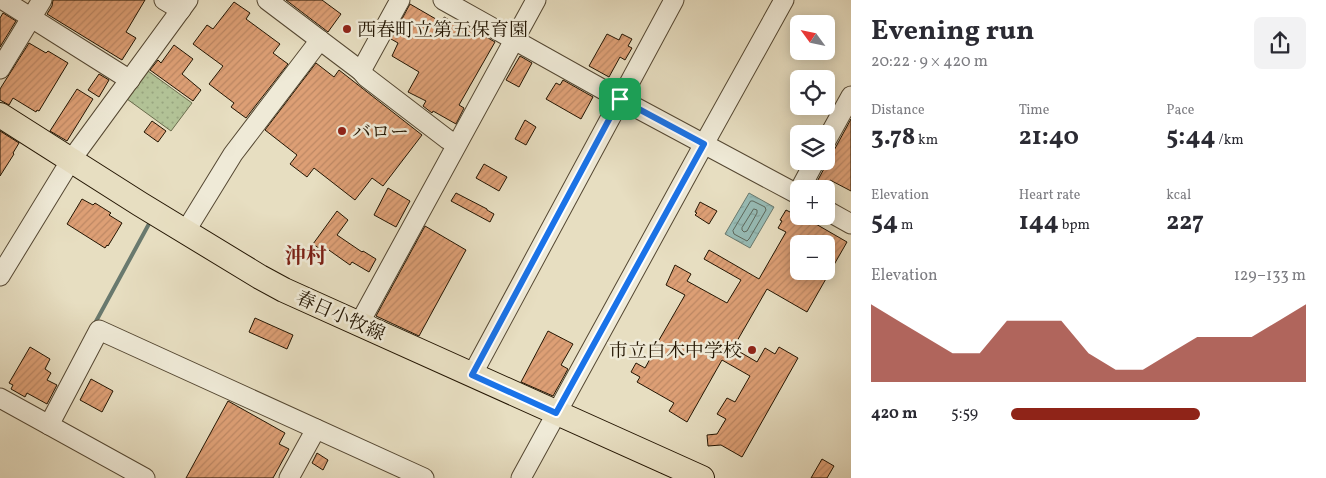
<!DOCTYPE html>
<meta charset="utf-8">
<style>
:root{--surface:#fff;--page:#f2f2f3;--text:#2b2b33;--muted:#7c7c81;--accent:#8f2418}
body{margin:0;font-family:Vollkorn,"Noto Serif JP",serif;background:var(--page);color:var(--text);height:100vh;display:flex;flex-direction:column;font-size:19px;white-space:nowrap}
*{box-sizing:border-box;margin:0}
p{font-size:16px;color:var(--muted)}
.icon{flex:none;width:28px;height:28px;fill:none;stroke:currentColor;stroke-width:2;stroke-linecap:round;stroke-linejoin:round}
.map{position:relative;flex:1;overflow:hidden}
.side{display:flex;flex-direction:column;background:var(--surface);width:475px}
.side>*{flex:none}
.needle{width:32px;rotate:303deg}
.buttons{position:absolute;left:790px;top:15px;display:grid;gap:10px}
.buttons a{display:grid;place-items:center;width:45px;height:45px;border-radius:8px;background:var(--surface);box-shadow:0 2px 12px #0003;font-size:25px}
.pin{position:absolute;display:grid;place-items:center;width:42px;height:42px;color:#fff;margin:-21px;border-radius:10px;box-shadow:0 2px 8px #0006}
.round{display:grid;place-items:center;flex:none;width:52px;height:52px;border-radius:8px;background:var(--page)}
.head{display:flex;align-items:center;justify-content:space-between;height:85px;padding:0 20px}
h1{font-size:28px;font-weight:700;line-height:38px}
.metrics{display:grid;grid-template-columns:repeat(3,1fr);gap:8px;height:85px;padding:5px 20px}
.metrics div{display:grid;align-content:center}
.metrics b{font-size:25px;font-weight:700}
.metrics small{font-size:14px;font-weight:400}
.metrics p{font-size:14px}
.chart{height:140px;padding:10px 20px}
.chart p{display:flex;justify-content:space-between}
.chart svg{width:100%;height:90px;margin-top:5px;fill:var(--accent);opacity:.7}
ul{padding:0 20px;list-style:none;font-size:16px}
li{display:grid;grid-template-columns:80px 60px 1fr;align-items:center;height:38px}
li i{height:12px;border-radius:6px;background:var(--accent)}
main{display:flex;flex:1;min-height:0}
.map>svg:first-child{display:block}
.park{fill:url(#park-dots);stroke:#6a6c4c}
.water{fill:url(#water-ripples);stroke:#69796e}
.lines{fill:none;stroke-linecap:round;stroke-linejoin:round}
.shore{stroke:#5d685c;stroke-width:1}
.stream{stroke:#69796e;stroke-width:4}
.building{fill:url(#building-hatch);stroke:#231502;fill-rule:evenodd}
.minor-casing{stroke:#544732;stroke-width:21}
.major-casing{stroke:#231502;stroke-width:26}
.minor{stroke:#efead7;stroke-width:19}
.major{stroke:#e7dec1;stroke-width:24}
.route-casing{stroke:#fff;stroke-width:10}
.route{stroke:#1a73e8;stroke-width:6}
.poi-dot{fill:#8f2418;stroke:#efead7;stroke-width:2}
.labels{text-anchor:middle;stroke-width:5;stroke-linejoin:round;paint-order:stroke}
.poi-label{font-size:19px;fill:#231502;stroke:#efead7;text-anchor:start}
.street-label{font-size:19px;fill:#231502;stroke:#efead7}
.quarter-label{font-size:21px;font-weight:bold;fill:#7a1f14;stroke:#efead7}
</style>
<main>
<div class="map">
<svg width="851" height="478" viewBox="0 0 851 478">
<defs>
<pattern id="park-dots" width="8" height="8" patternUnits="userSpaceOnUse" patternTransform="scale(1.25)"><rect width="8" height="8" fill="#b2c296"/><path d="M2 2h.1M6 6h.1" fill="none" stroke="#99a680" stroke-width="1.8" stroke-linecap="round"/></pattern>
<pattern id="water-ripples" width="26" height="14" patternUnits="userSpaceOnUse" patternTransform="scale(1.25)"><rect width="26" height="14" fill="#97bcb6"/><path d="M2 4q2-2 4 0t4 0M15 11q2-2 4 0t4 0" fill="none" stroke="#82a19b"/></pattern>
<pattern id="building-hatch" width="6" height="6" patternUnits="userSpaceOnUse" patternTransform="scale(1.25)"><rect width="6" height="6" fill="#dd9f75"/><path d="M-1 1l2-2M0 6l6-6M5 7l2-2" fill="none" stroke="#bd8864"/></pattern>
</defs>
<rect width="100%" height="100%" fill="#e7dec1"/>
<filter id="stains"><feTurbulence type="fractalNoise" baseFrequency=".004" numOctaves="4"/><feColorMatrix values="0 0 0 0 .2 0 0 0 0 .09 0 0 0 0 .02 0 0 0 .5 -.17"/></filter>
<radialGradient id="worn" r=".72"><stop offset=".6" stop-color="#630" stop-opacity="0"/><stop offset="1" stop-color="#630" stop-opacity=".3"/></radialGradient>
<polygon class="park" points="148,71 192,103 171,131 127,99"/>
<polygon class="water" points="749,193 774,207 750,248 725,234"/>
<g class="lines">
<g class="shore">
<polygon points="751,201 753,201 765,207 766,210 749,239 747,241 734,234 733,231"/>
<polygon points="754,209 757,210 757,213 747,231 744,232 742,230 742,228"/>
</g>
<polyline class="stream" points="94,325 150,222"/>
</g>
<g class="building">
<polygon points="53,0 145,0 126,32 136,38 122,60 47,14 52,6"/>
<polygon points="286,0 322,0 341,14 328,32"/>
<polygon points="234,2 250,13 246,19 280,44 273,53 288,64 246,118 231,107 234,103 209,84 223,66 193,44 207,25 213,29"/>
<polygon points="410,4 441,22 444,17 467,30 469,27 495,42 459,105 464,108 456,124 433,111 432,113 423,106 426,101 408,92 419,72 392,56 398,43 391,39"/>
<polygon points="3,13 16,21 0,47 0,18"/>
<polygon points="607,34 619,40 622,34 632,39 628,46 632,48 625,60 620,57 609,77 589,66"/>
<polygon points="29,43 46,53 48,51 68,63 39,111 37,110 36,112 13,98 9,105 0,100 0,89"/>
<polygon points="174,45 193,59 182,74 201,90 193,101 150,70 158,60 161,63"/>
<polygon points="520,56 532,63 519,87 506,80"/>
<polygon points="316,63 334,77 339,70 422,135 383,186 372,178 355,200 314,168 307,177 290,164 297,155 265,130"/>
<polygon points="99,74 109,80 99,97 88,90"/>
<polygon points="563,80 593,97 581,119 546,99 556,83 560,85"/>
<polygon points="77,89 93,99 67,141 50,131"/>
<polygon points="851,119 851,191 830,180 825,189 813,189"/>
<polygon points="525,120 536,127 526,145 515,139"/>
<polygon points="152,121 166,131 158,142 144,132"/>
<polygon points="0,131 19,143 13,153 14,154 0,176"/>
<polygon points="484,164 507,177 499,191 476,178"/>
<polygon points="388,188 410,201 396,227 374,215"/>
<polygon points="456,193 487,209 487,210 494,214 490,222 451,201"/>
<polygon points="82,199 93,205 95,203 111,213 109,215 122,223 108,246 107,245 105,248 67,224"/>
<polygon points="700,202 717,211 709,224 695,215 697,213 695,212"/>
<path d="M786,210L796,215L797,213L799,214V216H802L847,242L807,312L767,289L733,348L757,362L765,348L775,354L779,347L798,358L742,457L721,445L708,446L707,435L717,434L726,419L717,414L727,398L735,402L750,376L722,360L687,422L669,411L674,403L637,382L640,377L631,372L636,363L645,368L656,348L655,347L685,295L666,285L675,265L691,274L687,281L727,303L741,280L704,259L709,250L759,279L786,232L778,228L782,221L780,220ZM799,244H826V271H799Z"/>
<polygon points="337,211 348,220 337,235 362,252 363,251 376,259 369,272 352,262 350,265 326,248 324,252 313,244"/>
<polygon points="425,226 466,250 419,336 376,316"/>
<polygon points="255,318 293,335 287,349 249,332"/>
<polygon points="548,331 573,344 561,365 568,369 553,396 521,382"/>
<polygon points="30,347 50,359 45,369 51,373 47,380 57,385 47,404 27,393 25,397 11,389 13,385 9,383"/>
<polygon points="91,379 113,391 102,412 80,400"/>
<polygon points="228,401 285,433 279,444 289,449 273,478 186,478"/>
<polygon points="317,453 328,460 323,470 312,463"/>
<polygon points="822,459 834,466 827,478 811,478"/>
</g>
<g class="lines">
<g class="minor-casing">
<g id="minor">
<polyline points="3,0 130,80"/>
<polyline points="164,0 181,10"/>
<polyline points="267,0 361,71 366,77 447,139 456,144"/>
<polyline points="443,0 620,99 799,195"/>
<polyline points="0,69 42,0"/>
<polyline points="361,71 400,0"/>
<polyline points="826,141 851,96"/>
<polyline points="800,189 815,161"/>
<polyline points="826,210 851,224"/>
<polyline points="185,232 233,154 320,40"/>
<polyline points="0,276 71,160 188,0"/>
<polyline points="359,324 536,0"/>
<polyline points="472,375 674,0"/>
<polyline points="0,398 145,478"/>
<polyline points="49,425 99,330 424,478"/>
<polyline points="289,478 316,429"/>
<polyline points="521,478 704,144 784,0"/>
</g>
</g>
<g class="major-casing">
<polyline id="major" points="0,115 140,204 260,277 284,290 702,478"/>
</g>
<use href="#minor" class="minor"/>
<use href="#major" class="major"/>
</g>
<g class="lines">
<g class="route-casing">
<polygon id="route" points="620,99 704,144 556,413 472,375"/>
</g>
<use href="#route" class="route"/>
</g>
<g class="poi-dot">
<circle cx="347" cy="29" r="5"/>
<circle cx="342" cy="131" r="5"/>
<circle cx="752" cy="350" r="5"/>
</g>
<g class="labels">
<g class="poi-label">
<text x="357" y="36">西春町立第五保育園</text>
<text x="352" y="138">バロー</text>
<text x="742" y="357" text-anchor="end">市立白木中学校</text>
</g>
<g class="street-label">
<text transform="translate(341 315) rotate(24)" y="7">春日小牧線</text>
</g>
<g class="quarter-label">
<text x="306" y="263">沖村</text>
</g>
</g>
<rect width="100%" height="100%" filter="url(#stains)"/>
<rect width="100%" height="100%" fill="url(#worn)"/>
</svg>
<div class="buttons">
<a><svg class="needle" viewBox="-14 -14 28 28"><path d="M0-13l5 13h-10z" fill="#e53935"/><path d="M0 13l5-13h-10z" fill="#7c7c81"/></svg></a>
<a><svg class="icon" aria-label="locate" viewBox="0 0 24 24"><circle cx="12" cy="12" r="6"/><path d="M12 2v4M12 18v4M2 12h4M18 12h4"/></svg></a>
<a><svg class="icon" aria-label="layers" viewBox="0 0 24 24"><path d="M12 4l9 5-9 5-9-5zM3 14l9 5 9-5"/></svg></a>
<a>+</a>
<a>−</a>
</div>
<div class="pin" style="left:620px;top:99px;background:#1e9e55"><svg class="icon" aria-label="arrive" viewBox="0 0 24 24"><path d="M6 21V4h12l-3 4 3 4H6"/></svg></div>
</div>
<section class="side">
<div class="head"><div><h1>Evening run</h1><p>20:22 · 9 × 420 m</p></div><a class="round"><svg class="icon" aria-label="share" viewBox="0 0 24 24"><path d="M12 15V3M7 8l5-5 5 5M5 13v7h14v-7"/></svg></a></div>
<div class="metrics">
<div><p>Distance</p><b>3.78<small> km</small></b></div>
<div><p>Time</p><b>21:40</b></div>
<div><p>Pace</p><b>5:44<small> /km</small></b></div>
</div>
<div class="metrics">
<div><p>Elevation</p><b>54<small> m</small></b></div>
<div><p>Heart rate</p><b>144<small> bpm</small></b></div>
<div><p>kcal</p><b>227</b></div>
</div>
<div class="chart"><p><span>Elevation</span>129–133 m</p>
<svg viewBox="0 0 160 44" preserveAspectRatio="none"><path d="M0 44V6L10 14L20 22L30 30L40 30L50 14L60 14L70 14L80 30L90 38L100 38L110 30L120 22L130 22L140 22L150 14L160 6V44z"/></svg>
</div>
<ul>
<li><b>420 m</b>5:59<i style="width:64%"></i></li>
</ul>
</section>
</main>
